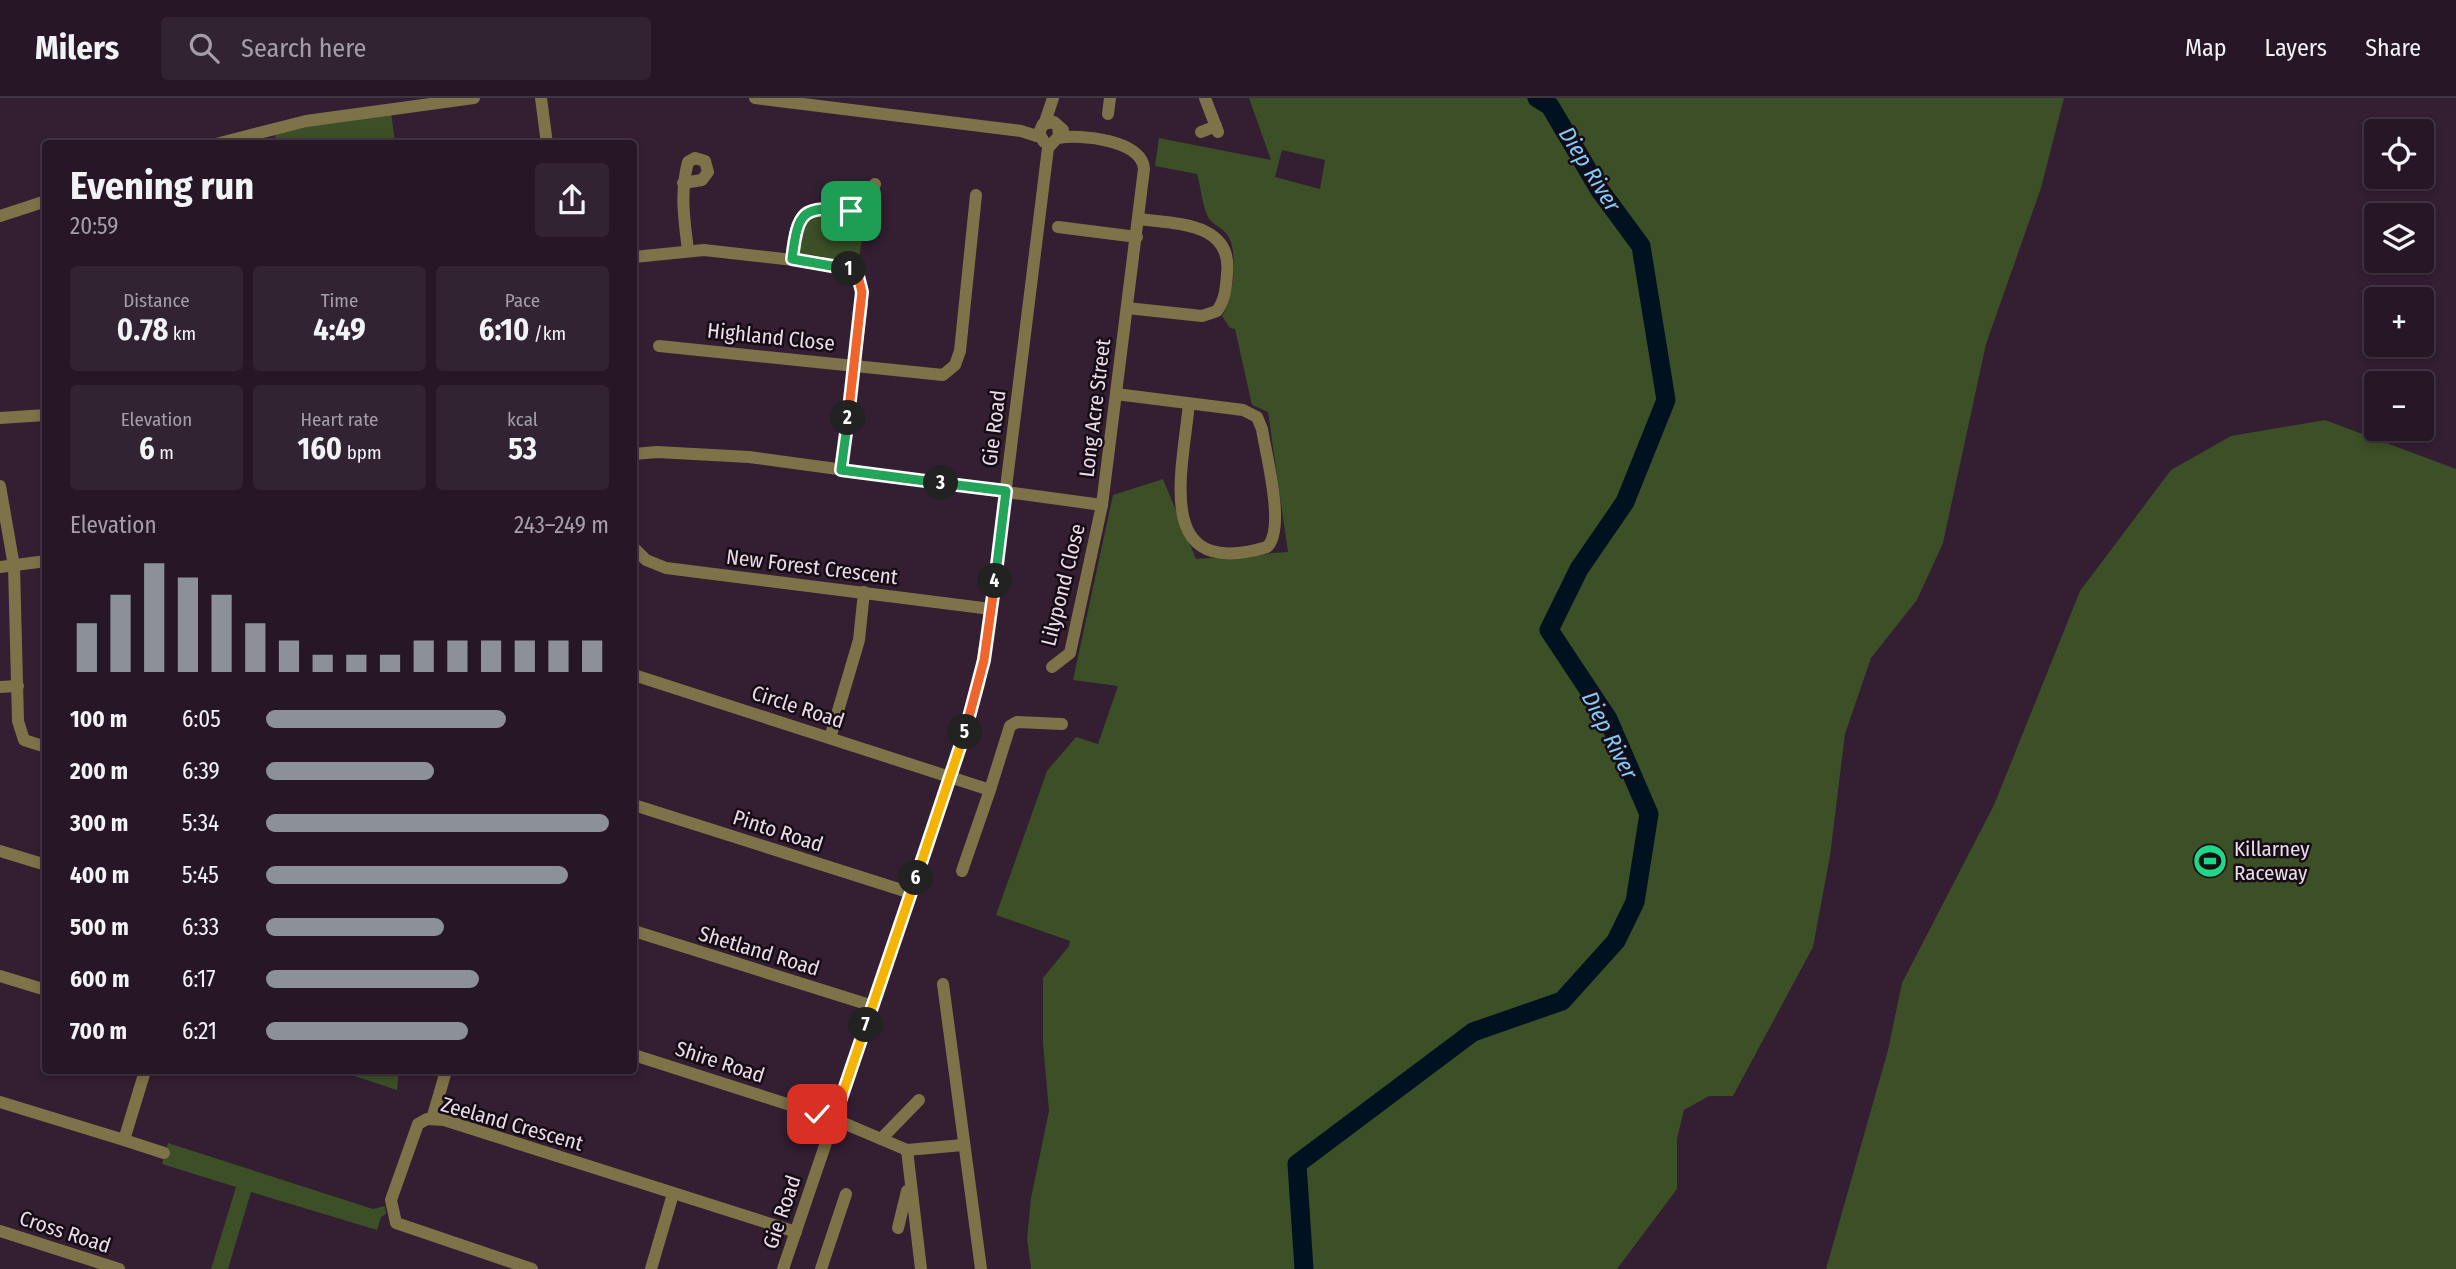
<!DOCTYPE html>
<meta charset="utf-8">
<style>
:root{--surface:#261626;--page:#322332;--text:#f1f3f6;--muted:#a49fa7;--line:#423543;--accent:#8c9099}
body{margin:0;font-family:"Fira Sans Condensed",sans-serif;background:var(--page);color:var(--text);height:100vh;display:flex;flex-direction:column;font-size:26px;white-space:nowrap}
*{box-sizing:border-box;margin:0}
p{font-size:23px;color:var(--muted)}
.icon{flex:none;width:38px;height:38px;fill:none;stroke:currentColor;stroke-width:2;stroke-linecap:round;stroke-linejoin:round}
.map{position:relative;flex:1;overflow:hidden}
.panel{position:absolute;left:42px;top:42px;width:595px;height:934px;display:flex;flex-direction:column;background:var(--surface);border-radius:7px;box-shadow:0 4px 10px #0003,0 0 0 2px var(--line)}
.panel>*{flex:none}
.buttons{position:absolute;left:2364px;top:21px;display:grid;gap:14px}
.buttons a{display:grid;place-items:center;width:70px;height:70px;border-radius:7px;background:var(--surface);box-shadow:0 4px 10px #0003,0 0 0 2px var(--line);font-size:35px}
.pin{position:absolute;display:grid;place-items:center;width:60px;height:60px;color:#fff;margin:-30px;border-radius:14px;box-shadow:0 4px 10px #0006}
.km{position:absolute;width:35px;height:35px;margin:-18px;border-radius:50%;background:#222;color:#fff;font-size:19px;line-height:35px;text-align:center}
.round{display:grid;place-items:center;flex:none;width:74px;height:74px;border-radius:7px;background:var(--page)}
.summary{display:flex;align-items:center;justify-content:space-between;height:119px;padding:0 28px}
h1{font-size:38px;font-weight:700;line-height:52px}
.metrics{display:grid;grid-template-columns:repeat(3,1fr);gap:10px;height:119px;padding:7px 28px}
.metrics div{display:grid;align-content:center;border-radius:7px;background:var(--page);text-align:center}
.metrics b{font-size:30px;font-weight:700}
.metrics small{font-size:19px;font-weight:400}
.metrics p{font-size:19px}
.chart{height:196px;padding:14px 28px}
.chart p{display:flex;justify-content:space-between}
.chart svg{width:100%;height:126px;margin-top:7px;stroke:var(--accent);stroke-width:6}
ul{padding:0 28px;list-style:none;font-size:23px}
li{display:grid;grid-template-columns:112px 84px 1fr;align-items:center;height:52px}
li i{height:18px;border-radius:9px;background:var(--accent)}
header{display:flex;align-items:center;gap:42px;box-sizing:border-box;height:98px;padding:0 35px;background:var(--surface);border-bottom:2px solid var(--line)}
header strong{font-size:33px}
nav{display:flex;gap:38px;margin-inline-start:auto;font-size:24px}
.search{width:490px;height:63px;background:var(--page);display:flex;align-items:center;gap:18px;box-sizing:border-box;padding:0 24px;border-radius:7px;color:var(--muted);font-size:26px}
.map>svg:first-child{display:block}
.green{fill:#3c4f27;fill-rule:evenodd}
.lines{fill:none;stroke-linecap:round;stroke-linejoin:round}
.river{stroke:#00111f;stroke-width:19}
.minor{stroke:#7e7249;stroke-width:12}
.split-1-casing{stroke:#fff;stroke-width:14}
.split-2-casing{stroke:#fff;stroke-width:14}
.split-3-casing{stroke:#fff;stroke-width:14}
.split-4-casing{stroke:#fff;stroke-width:14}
.split-5-casing{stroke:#fff;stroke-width:14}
.split-6-casing{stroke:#fff;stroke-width:14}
.split-7-casing{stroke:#fff;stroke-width:14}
.split-8-casing{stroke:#fff;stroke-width:14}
.split-1{stroke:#22a559;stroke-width:9}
.split-2{stroke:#f0652b;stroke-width:9}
.split-3{stroke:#22a559;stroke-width:9}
.split-4{stroke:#22a559;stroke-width:9}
.split-5{stroke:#f0652b;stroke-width:9}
.split-6{stroke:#f5b400;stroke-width:9}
.split-7{stroke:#f5b400;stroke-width:9}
.split-8{stroke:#f5b400;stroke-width:9}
.labels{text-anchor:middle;stroke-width:5;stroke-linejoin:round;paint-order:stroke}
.street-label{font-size:21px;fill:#eadce9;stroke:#150c15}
.poi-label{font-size:21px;fill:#eadce9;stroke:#150c15;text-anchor:start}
.water-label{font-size:23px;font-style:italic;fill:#80cbfc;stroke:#150c15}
</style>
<header>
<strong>Milers</strong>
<div class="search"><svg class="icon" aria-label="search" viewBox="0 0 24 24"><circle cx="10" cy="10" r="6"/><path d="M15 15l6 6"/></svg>Search here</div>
<nav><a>Map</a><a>Layers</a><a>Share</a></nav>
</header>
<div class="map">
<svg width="2456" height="1171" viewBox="0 0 2456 1171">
<rect width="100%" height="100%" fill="#331e32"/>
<g class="green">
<path d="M1249,0H2064L2041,90L1986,246L1943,445L1917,502L1871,560L1845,636L1830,758L1813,849L1733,998H1709L1684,1012L1677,1041V1091L1617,1171H1031L1027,1141L1031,1100L1049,1013L1043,946V880L1069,848L1070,843L996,817L1047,673L1076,639L1098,646L1118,588L1073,582L1113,397L1163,381L1196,461L1288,454L1268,314L1252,307L1235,231L1230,230L1222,218C1233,203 1239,154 1228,138C1224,130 1212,127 1208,119C1202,107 1201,89 1197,76L1155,68L1159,40L1271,62ZM1282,52L1325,62L1320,91L1275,79Z"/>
<polygon points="391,13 395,45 275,46 276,28"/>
<polygon points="819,109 866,117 857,172 794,162 799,127"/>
<polygon points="2325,322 2456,371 2456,1171 1826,1171 1888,952 1902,885 1994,707 2080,493 2171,372 2231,338"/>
<polygon points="339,973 399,973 397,992"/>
<polygon points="168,1045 373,1111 385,1108 386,1116 381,1119 377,1132 251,1094 228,1171 211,1171 236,1089 162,1066"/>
</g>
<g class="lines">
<polyline class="river" points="1304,1171 1297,1066 1473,934 1562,903 1616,843 1635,804 1649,716 1608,621 1549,532 1579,471 1625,404 1666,302 1641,148 1599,91 1550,8 1537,0"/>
<g class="minor">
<polyline points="541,0 547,46"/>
<polyline points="755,0 1021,33 1040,39"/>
<polyline points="1205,0 1218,34"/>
<polyline points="1108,16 1110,0"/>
<polyline points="1045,24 1053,0"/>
<polyline points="1201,34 1216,28"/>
<polyline points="1044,44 1039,35 1043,26 1054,24 1063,32"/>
<polyline points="216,46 306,23 474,0"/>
<path d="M683,85L702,82L708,74L705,63L695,60L688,64C680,94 684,121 688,152"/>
<polyline points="0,118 46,103"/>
<polyline points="1058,129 1137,139"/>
<polyline points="634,159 704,152 838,167 858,178 862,190 862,206 841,372"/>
<path d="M792,161C800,91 809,119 859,111L871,101L875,86"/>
<path d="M1127,210L1202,218L1217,213C1225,202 1226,190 1227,176C1233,124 1176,126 1139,121"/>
<polyline points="659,248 943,277 955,267 960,253 976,97"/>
<path d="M1116,296L1243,312L1257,319L1262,331C1266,357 1286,431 1267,449C1153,483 1182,375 1189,306"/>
<polyline points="0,320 46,317"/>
<polyline points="634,356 657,354 749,359 1102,407"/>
<polyline points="0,388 14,468 18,623 24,642 46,649"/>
<polyline points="634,450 646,462 666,470 991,511"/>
<polyline points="0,469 46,463"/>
<path d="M1052,569L1070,555L1102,407L1144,71C1142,42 1081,36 1058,40"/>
<polyline points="634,577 990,692 1010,628 1017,624 1062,626"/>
<polyline points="0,589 18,588"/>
<polyline points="830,640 859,542 864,494"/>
<polyline points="634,707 911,795"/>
<polyline points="0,753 46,767"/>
<polyline points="962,773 990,692"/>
<polyline points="634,833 873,908"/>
<polyline points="0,878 46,892"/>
<polyline points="943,886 981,1171"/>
<polyline points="634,957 834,1021 907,1052 963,1047"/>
<polyline points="0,1004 124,1042 145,973"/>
<polyline points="432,1021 446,973"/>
<polyline points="881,1041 919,1002"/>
<polyline points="124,1042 164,1055"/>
<polyline points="907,1052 921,1171"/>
<polyline points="898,1130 907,1093"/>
<polyline points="0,1133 119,1171"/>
<polyline points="532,1171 396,1125 391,1102 418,1026 427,1021 444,1022 796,1134"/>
<polyline points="651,1171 673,1096"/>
<polyline points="783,1171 963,642 979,586 991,511 1048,50 1059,38 1058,28"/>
<polyline points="821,1171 846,1096"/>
</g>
</g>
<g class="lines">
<g class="split-1-casing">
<path id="split-1" d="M849,171L792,161C798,113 802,107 851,113"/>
</g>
<g class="split-2-casing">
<polyline id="split-2" points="848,320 862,194 858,178 849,171"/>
</g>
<g class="split-3-casing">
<polyline id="split-3" points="848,320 841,372 941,385"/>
</g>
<g class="split-4-casing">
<polyline id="split-4" points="941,385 1006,393 995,483"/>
</g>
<g class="split-5-casing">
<polyline id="split-5" points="965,634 984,562 995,483"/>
</g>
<g class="split-6-casing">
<polyline id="split-6" points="916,780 965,634"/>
</g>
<g class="split-7-casing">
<polyline id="split-7" points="866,927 916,780"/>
</g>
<g class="split-8-casing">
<polyline id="split-8" points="817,1016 834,1021 866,927"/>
</g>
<use href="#split-1" class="split-1"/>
<use href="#split-2" class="split-2"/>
<use href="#split-3" class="split-3"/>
<use href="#split-4" class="split-4"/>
<use href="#split-5" class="split-5"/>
<use href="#split-6" class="split-6"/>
<use href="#split-7" class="split-7"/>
<use href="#split-8" class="split-8"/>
</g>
<defs>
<g id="stadium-disc" transform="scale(1.75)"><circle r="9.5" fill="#1ed888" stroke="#150c15"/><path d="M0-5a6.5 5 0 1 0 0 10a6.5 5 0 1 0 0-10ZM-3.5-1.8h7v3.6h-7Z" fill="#111"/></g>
</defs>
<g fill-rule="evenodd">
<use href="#stadium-disc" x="2210" y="763"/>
</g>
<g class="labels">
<g class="street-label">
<text transform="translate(771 239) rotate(6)" y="7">Highland Close</text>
<text transform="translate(1095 310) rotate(-83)" y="7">Long Acre Street</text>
<text transform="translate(994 330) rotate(-83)" y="7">Gie Road</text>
<text transform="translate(812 469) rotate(7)" y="7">New Forest Crescent</text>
<text transform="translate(1063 487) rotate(-76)" y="7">Lilypond Close</text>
<text transform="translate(798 609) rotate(18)" y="7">Circle Road</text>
<text transform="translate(778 733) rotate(18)" y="7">Pinto Road</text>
<text transform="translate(759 853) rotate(17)" y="7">Shetland Road</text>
<text transform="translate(720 964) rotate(18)" y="7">Shire Road</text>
<text transform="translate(512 1026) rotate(16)" y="7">Zeeland Crescent</text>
<text transform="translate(782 1114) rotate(-71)" y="7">Gie Road</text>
<text transform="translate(65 1134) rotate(18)" y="7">Cross Road</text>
</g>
<g class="poi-label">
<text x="2234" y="758">Killarney<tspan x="2234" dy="24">Raceway</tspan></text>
</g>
<g class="water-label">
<text transform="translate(1590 71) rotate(58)" y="8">Diep River</text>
<text transform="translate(1610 637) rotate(63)" y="8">Diep River</text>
</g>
</g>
</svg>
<div class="buttons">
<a><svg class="icon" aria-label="locate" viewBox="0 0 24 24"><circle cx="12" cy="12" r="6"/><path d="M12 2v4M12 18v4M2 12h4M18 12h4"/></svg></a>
<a><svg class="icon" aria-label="layers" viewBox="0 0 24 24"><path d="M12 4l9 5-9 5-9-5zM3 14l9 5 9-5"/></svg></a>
<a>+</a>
<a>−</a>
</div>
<div class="pin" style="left:851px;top:113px;background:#1e9e55"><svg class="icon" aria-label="arrive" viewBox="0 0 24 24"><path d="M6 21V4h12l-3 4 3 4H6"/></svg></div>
<div class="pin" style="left:817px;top:1016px;background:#d93025"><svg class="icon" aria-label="check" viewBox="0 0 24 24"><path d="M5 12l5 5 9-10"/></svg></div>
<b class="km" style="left:849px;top:171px">1</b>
<b class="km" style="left:848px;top:320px">2</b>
<b class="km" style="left:941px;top:385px">3</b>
<b class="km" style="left:995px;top:483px">4</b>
<b class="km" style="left:965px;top:634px">5</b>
<b class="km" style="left:916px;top:780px">6</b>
<b class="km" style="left:866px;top:927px">7</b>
<section class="panel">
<div class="summary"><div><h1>Evening run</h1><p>20:59</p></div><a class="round"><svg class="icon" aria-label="share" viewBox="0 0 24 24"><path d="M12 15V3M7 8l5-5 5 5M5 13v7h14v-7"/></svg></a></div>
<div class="metrics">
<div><p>Distance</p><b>0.78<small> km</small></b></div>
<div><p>Time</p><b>4:49</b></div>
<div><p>Pace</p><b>6:10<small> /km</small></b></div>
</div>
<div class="metrics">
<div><p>Elevation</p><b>6<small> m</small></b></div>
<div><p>Heart rate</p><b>160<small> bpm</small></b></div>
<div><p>kcal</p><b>53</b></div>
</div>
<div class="chart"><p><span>Elevation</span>243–249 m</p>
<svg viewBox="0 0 160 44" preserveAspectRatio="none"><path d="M5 44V27M15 44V17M25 44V6M35 44V11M45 44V17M55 44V27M65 44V33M75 44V38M85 44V38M95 44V38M105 44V33M115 44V33M125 44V33M135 44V33M145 44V33M155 44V33"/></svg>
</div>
<ul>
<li><b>100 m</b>6:05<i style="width:70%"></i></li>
<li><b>200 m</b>6:39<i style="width:49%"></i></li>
<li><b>300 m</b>5:34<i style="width:100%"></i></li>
<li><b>400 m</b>5:45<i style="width:88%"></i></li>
<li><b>500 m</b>6:33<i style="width:52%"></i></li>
<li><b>600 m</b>6:17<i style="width:62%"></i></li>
<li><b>700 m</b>6:21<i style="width:59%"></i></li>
</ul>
</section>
</div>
